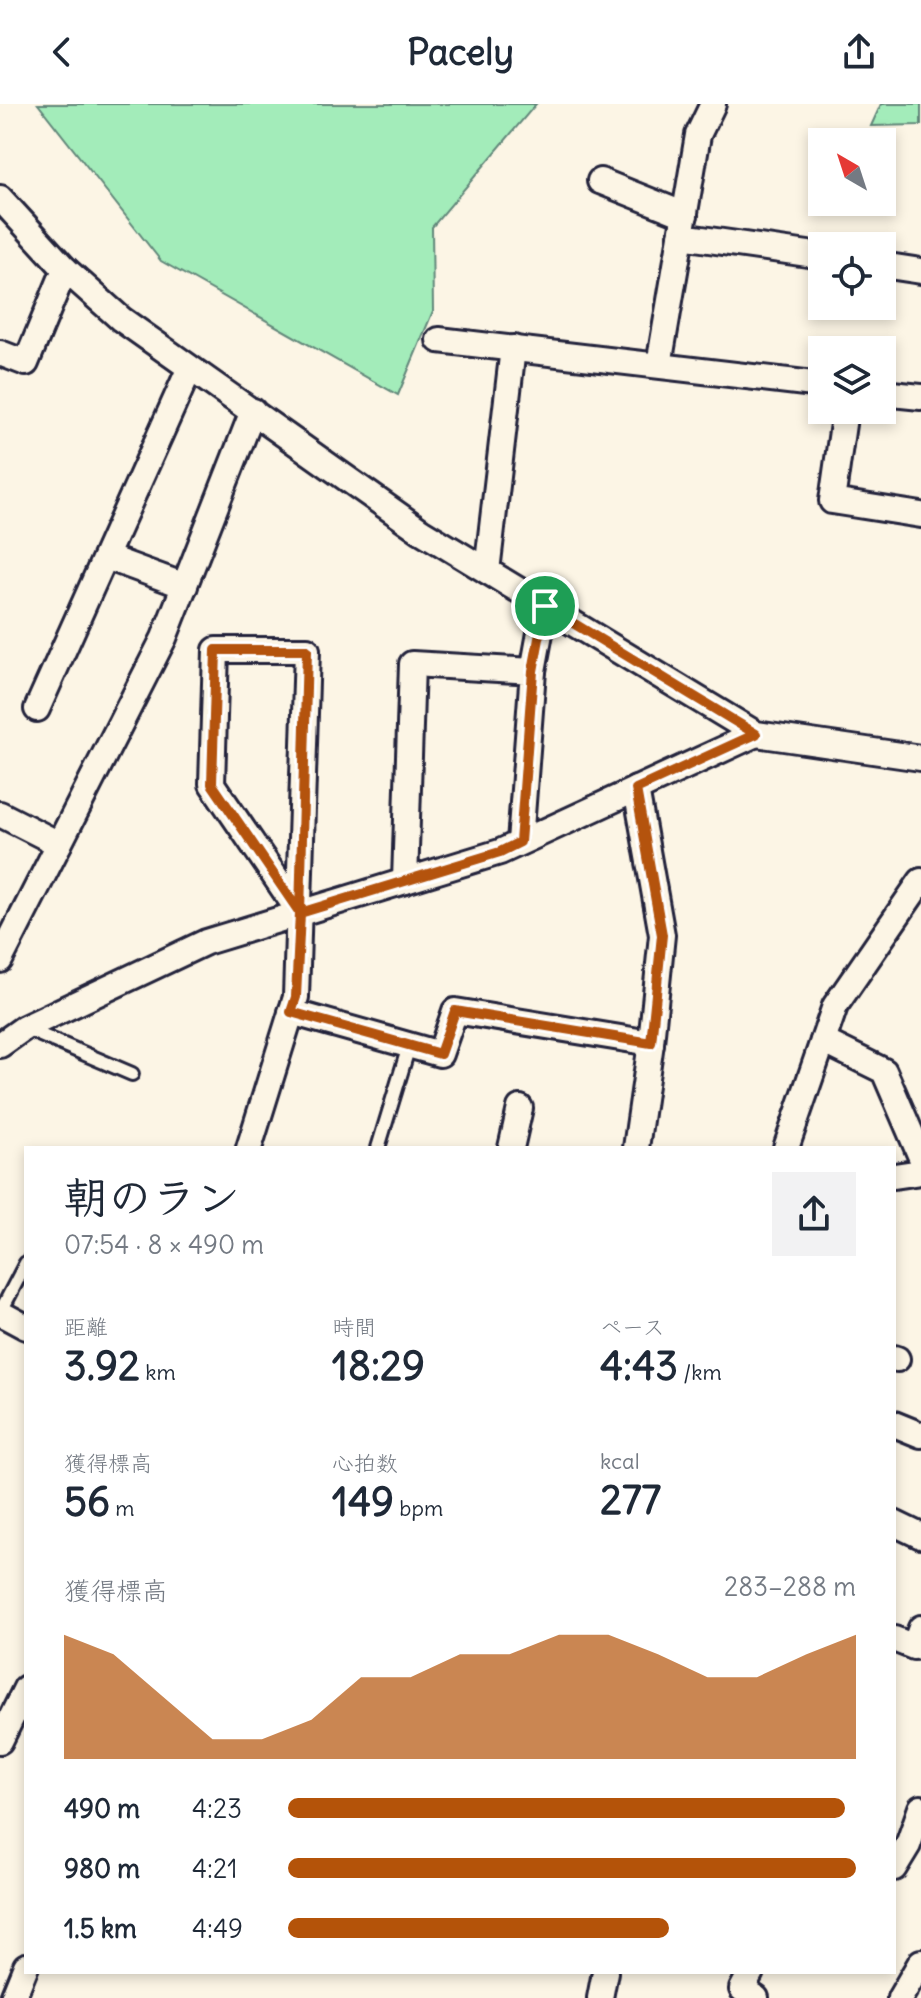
<!DOCTYPE html>
<html lang="ja">
<meta charset="utf-8">
<style>
:root{--surface:#fff;--page:#f2f2f3;--text:#1f2937;--muted:#747a83;--accent:#b45309}
body{margin:0;font-family:Delius,"Klee One",sans-serif;background:var(--page);color:var(--text);height:100vh;display:flex;flex-direction:column;font-size:30px;white-space:nowrap}
*{box-sizing:border-box;margin:0}
p{font-size:26px;color:var(--muted)}
.icon{flex:none;width:44px;height:44px;fill:none;stroke:currentColor;stroke-width:2;stroke-linecap:round;stroke-linejoin:round}
.map{position:relative;flex:1;overflow:hidden}
.drawer{position:absolute;left:24px;top:1042px;width:872px;height:828px;display:flex;flex-direction:column;background:var(--surface);border-radius:0px;box-shadow:0 4px 12px #0003}
.drawer>*{flex:none}
.needle{width:52px;rotate:321deg}
.fabs{position:absolute;left:808px;top:24px;display:grid;gap:16px}
.fabs a{display:grid;place-items:center;width:88px;height:88px;border-radius:0px;background:var(--surface);box-shadow:0 4px 12px #0003;font-size:40px}
.pin{position:absolute;display:grid;place-items:center;width:68px;height:68px;color:#fff;margin:-34px;border:4px solid #fff;border-radius:50%;box-shadow:0 2px 8px #0007}
.round{display:grid;place-items:center;flex:none;width:84px;height:84px;border-radius:0px;background:var(--page)}
.summary{display:flex;align-items:center;justify-content:space-between;height:136px;padding:0 40px}
h1{font-size:44px;font-weight:700;line-height:60px}
.figures{display:grid;grid-template-columns:repeat(3,1fr);gap:12px;height:136px;padding:8px 40px}
.figures div{display:grid;align-content:center}
.figures b{font-size:40px;font-weight:700}
.figures small{font-size:22px;font-weight:400}
.figures p{font-size:22px}
.chart{height:224px;padding:16px 40px}
.chart p{display:flex;justify-content:space-between}
.chart svg{width:100%;height:144px;margin-top:8px;fill:var(--accent);opacity:.7}
ul{padding:0 40px;list-style:none;font-size:26px}
li{display:grid;grid-template-columns:128px 96px 1fr;align-items:center;height:60px}
li i{height:20px;border-radius:10px;background:var(--accent)}
header{display:flex;justify-content:space-between;align-items:center;height:104px;padding:0 40px;background:var(--surface);font-size:36px;font-weight:700}
.map>svg:first-child{display:block}
.green{fill:#a3ecba;stroke:#62877a;stroke-width:2}
.lines{fill:none;stroke-linecap:round;stroke-linejoin:round}
.lane-casing{stroke:#22223b;stroke-width:18}
.street-casing{stroke:#22223b;stroke-width:30}
.lane{stroke:#fcf5e5;stroke-width:12}
.street{stroke:#fcf5e5;stroke-width:24}
.route-casing{stroke:#fff;stroke-width:16}
.route{stroke:#b45309;stroke-width:10}
</style>
<header><svg class="icon" aria-label="back" viewBox="0 0 24 24"><path d="M15 5l-7 7 7 7"/></svg>Pacely<svg class="icon" aria-label="share" viewBox="0 0 24 24"><path d="M12 15V3M7 8l5-5 5 5M5 13v7h14v-7"/></svg></header>
<div class="map">
<svg width="921" height="1894" viewBox="0 0 921 1894">
<rect width="100%" height="100%" fill="#fcf5e5"/>
<filter id="ink" filterUnits="userSpaceOnUse"><feTurbulence type="fractalNoise" baseFrequency=".0125" numOctaves="2"/><feDisplacementMap in="SourceGraphic" scale="16" xChannelSelector="R" yChannelSelector="G"/><feConvolveMatrix kernelMatrix="1 2 1 2 8 2 1 2 1" color-interpolation-filters="sRGB"/></filter>
<g filter="url(#ink)">
<g class="green">
<polygon points="38,0 536,0 432,123 433,207 398,291 161,157"/>
<polygon points="881,0 921,0 921,21 871,22"/>
</g>
<g class="lines">
<g class="lane-casing">
<g id="lane">
<polyline points="24,924 132,970"/>
<polyline points="378,1044 409,942"/>
<polyline points="0,1209 26,1159"/>
</g>
</g>
<g class="street-casing">
<g id="street">
<polyline points="713,0 698,31 681,132 822,152"/>
<polyline points="600,77 685,111"/>
<polyline points="0,94 65,165 121,215 421,427 756,630 921,654"/>
<polyline points="882,161 921,167"/>
<polyline points="439,236 822,281"/>
<polyline points="0,249 26,259 65,165"/>
<polyline points="659,261 681,132"/>
<polyline points="882,289 921,293"/>
<polyline points="845,306 832,397 921,411"/>
<polyline points="106,453 185,482"/>
<polyline points="487,467 513,244"/>
<polyline points="533,567 545,502"/>
<polyline points="37,605 189,266"/>
<polyline points="0,710 59,740"/>
<polyline points="405,777 412,560 533,567 520,738"/>
<polyline points="0,856 164,534 253,307"/>
<polyline points="291,908 440,950 455,907 651,939 662,831 636,685"/>
<polyline points="823,937 884,967 921,1053"/>
<polyline points="0,941 24,924 206,838 500,748 756,630"/>
<polyline points="249,1044 296,893 307,546 216,546 212,680 300,809"/>
<polyline points="511,1044 520,1004"/>
<polyline points="636,1044 651,939"/>
<polyline points="786,1044 835,902 921,777"/>
<polyline points="894,1072 921,1068"/>
<polyline points="0,1209 26,1223"/>
<polyline points="894,1254 897,1255"/>
<polyline points="894,1320 921,1331"/>
<polyline points="894,1419 921,1432"/>
<polyline points="894,1535 914,1543 921,1524"/>
<polyline points="0,1637 26,1584"/>
<polyline points="894,1764 908,1741 921,1704"/>
<polyline points="751,1868 742,1885 756,1894"/>
<polyline points="13,1894 26,1862"/>
<polyline points="600,1894 605,1868"/>
<polyline points="900,1894 921,1858"/>
</g>
</g>
<use href="#lane" class="lane"/>
<use href="#street" class="street"/>
</g>
</g>
<g class="lines" filter="url(#ink)">
<g class="route-casing">
<polyline id="route" points="545,502 533,567 520,738 500,748 300,809 212,680 216,546 307,546 300,809 296,893 291,908 440,950 455,907 651,939 662,831 636,685 756,630 545,502"/>
</g>
<use href="#route" class="route"/>
</g>
</svg>
<div class="fabs">
<a><svg class="needle" viewBox="-14 -14 28 28"><path d="M0-13l5 13h-10z" fill="#e53935"/><path d="M0 13l5-13h-10z" fill="#747a83"/></svg></a>
<a><svg class="icon" aria-label="locate" viewBox="0 0 24 24"><circle cx="12" cy="12" r="6"/><path d="M12 2v4M12 18v4M2 12h4M18 12h4"/></svg></a>
<a><svg class="icon" aria-label="layers" viewBox="0 0 24 24"><path d="M12 4l9 5-9 5-9-5zM3 14l9 5 9-5"/></svg></a>
</div>
<div class="pin" style="left:545px;top:502px;background:#1e9e55"><svg class="icon" aria-label="arrive" viewBox="0 0 24 24"><path d="M6 21V4h12l-3 4 3 4H6"/></svg></div>
<section class="drawer">
<div class="summary"><div><h1>朝のラン</h1><p>07:54 · 8 × 490 m</p></div><a class="round"><svg class="icon" aria-label="share" viewBox="0 0 24 24"><path d="M12 15V3M7 8l5-5 5 5M5 13v7h14v-7"/></svg></a></div>
<div class="figures">
<div><p>距離</p><b>3.92<small> km</small></b></div>
<div><p>時間</p><b>18:29</b></div>
<div><p>ペース</p><b>4:43<small> /km</small></b></div>
</div>
<div class="figures">
<div><p>獲得標高</p><b>56<small> m</small></b></div>
<div><p>心拍数</p><b>149<small> bpm</small></b></div>
<div><p>kcal</p><b>277</b></div>
</div>
<div class="chart"><p><span>獲得標高</span>283–288 m</p>
<svg viewBox="0 0 160 44" preserveAspectRatio="none"><path d="M0 44V6L10 12L20 25L30 38L40 38L50 32L60 19L70 19L80 12L90 12L100 6L110 6L120 12L130 19L140 19L150 12L160 6V44z"/></svg>
</div>
<ul>
<li><b>490 m</b>4:23<i style="width:98%"></i></li>
<li><b>980 m</b>4:21<i style="width:100%"></i></li>
<li><b>1.5 km</b>4:49<i style="width:67%"></i></li>
</ul>
</section>
</div>
